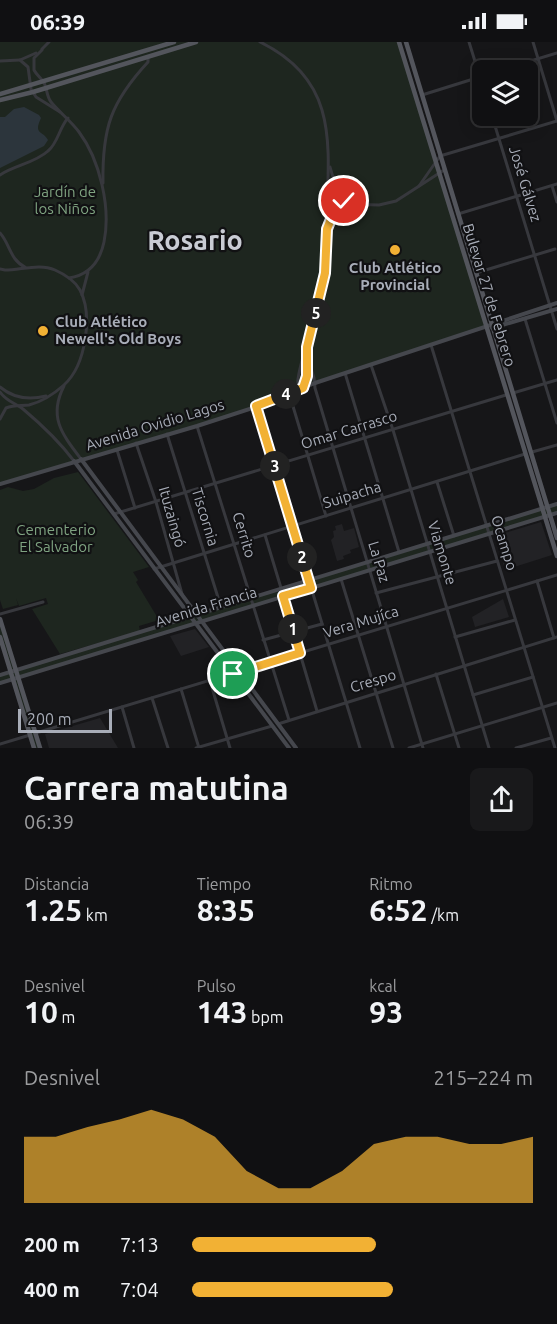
<!DOCTYPE html>
<html lang="es">
<meta charset="utf-8">
<style>
:root{--surface:#101012;--page:#19191b;--text:#f1f3f6;--muted:#9c9d9f;--line:#303032;--accent:#f2b134}
body{margin:0;font-family:Ubuntu,sans-serif;background:var(--page);color:var(--text);height:100vh;display:flex;flex-direction:column;font-size:22px;white-space:nowrap}
*{box-sizing:border-box;margin:0}
p{font-size:20px;color:var(--muted)}
.icon{flex:none;width:33px;height:33px;fill:none;stroke:currentColor;stroke-width:2;stroke-linecap:round;stroke-linejoin:round}
.map{position:relative;height:706px;overflow:hidden}
.panel{display:flex;flex-direction:column;background:var(--surface);flex:1}
.panel>*{flex:none}
.buttons{position:absolute;left:472px;top:18px;display:grid;gap:12px}
.buttons a{display:grid;place-items:center;width:66px;height:66px;border-radius:9px;background:var(--surface);box-shadow:0 3px 15px #0003,0 0 0 2px var(--line);font-size:30px}
.scale{position:absolute;left:18px;bottom:15px;width:94px;box-sizing:border-box;padding-left:6px;border:3px solid #a8adb8;border-top:0;font-size:16px;line-height:21px;white-space:nowrap;color:#a8adb8;-webkit-text-stroke:4px #111113;paint-order:stroke}
.pin{position:absolute;display:grid;place-items:center;width:51px;height:51px;color:#fff;margin:-26px;border:3px solid #fff;border-radius:50%;box-shadow:0 2px 6px #0007}
.km{position:absolute;width:30px;height:30px;margin:-15px;border-radius:50%;background:#222;color:#fff;font-size:16px;line-height:30px;text-align:center}
.round{display:grid;place-items:center;flex:none;width:63px;height:63px;border-radius:9px;background:var(--page)}
.headline{display:flex;align-items:center;justify-content:space-between;height:102px;padding:0 24px}
h1{font-size:33px;font-weight:600;line-height:45px}
.figures{display:grid;grid-template-columns:repeat(3,1fr);gap:9px;height:102px;padding:6px 24px}
.figures div{display:grid;align-content:center}
.figures b{font-size:30px;font-weight:600}
.figures small{font-size:16px;font-weight:400}
.figures p{font-size:16px}
.chart{height:168px;padding:12px 24px}
.chart p{display:flex;justify-content:space-between}
.chart svg{width:100%;height:108px;margin-top:6px;fill:var(--accent);opacity:.7}
ul{padding:0 24px;list-style:none;font-size:20px}
li{display:grid;grid-template-columns:96px 72px 1fr;align-items:center;height:45px}
li i{height:15px;border-radius:8px;background:var(--accent)}
.status{display:flex;justify-content:space-between;align-items:center;height:42px;padding:0 30px;background:var(--surface);direction:ltr}
.status svg{height:16px;fill:currentColor}
.map>svg:first-child{display:block}
.built{fill:#222225}
.green{fill:#1e261f}
.water{fill:#2c353c}
.lines{fill:none;stroke-linecap:round;stroke-linejoin:round}
.street{stroke:#37383d;stroke-width:3}
.secondary{stroke:#45474d;stroke-width:4}
.primary{stroke:#53555c;stroke-width:4.5}
.route-casing{stroke:#fff;stroke-width:12}
.route{stroke:#f2b134;stroke-width:8}
.poi-dot{fill:#f2b134;stroke:#111113;stroke-width:2}
.labels{text-anchor:middle;stroke-width:4.5;stroke-linejoin:round;paint-order:stroke}
.street-label{font-size:15px;fill:#a8adb8;stroke:#111113}
.park-label{font-size:15px;fill:#7fa381;stroke:#111113}
.poi-label{font-size:15px;font-weight:bold;fill:#a8adb8;stroke:#111113}
.town-label{font-size:27px;font-weight:bold;fill:#c9ccd4;stroke:#111113}
</style>
<div class="status"><b>06:39</b><svg viewBox="0 0 49 12"><path d="M0 12V9h3v3zM5 12V6h3v6zM10 12V3h3v9zM15 12V0h3v12zM26 1h20v11H26zM47 4h2v5h-2z"/></svg></div>
<div class="map">
<svg width="557" height="706" viewBox="0 0 557 706">
<rect width="100%" height="100%" fill="#161618"/>
<g class="built">
<polygon points="541,480 552,513 505,528 495,494"/>
<polygon points="342,482 344,489 354,486 359,505 350,508 351,511 343,514 344,517 337,519 331,498 334,495 333,489 336,488 335,484"/>
<polygon points="503,557 509,575 475,585 472,575"/>
<polygon points="195,587 209,605 181,614 170,594"/>
<polygon points="100,676 118,706 49,706 45,692"/>
</g>
<g class="green">
<polygon points="0,0 399,0 486,285 315,341 256,365 0,442"/>
<polygon points="78,430 149,525 133,530 138,538 136,540 159,578 139,584 140,589 60,612 32,567 48,562 46,556 19,564 16,556 18,563 3,567 0,558 0,448 8,445 23,449 34,447 54,436"/>
<polygon points="557,462 557,471 19,636 40,706 34,706 13,638 0,641 0,633 10,630 0,595 0,577 16,628"/>
</g>
<path class="water" d="M24,65L39,73L41,76C33,93 43,88 48,98L44,104L0,126V75H5L14,67Z"/>
<g class="lines">
<g class="street">
<path d="M260,0C334,36 330,94 327,165C326,204 325,232 316,270C313,284 296,331 298,341L303,346L307,334V305"/>
<polyline points="469,0 483,45"/>
<polyline points="533,0 557,79"/>
<polyline points="42,7 49,0"/>
<path d="M42,8L34,16V28C37,34 43,37 45,43C47,48 47,55 51,60C60,71 71,79 79,90C100,118 111,166 104,200C100,219 89,233 69,236"/>
<polyline points="20,18 28,25 31,47 36,55 60,70"/>
<polyline points="0,19 20,18 36,11"/>
<polyline points="501,28 557,11"/>
<polyline points="422,53 483,34"/>
<polyline points="492,74 557,287"/>
<path d="M330,125C336,149 342,152 364,161"/>
<path d="M0,133C15,123 35,121 48,109C58,101 59,86 68,76"/>
<path d="M103,141C102,86 111,60 148,20V15"/>
<polyline points="419,144 440,114 557,79"/>
<polyline points="552,144 557,160"/>
<polyline points="343,162 379,163 396,159 444,128"/>
<polyline points="458,172 557,142"/>
<polyline points="328,185 333,172 344,159 344,153"/>
<path d="M0,191C10,202 10,218 25,225"/>
<path d="M0,227L5,228C21,228 40,221 55,228C64,232 75,239 80,248C93,273 86,323 64,343C55,351 41,360 29,363C21,364 14,363 6,366L0,377"/>
<polyline points="476,231 555,207"/>
<polyline points="82,253 88,230"/>
<polyline points="525,277 557,381"/>
<polyline points="431,303 555,706"/>
<polyline points="308,317 314,336 315,346 423,706"/>
<polyline points="371,323 393,388 489,706"/>
<polyline points="345,331 399,510"/>
<path d="M64,344C48,375 62,392 81,417"/>
<path d="M0,345C13,356 30,358 46,354"/>
<path d="M0,350C6,359 15,361 23,367C42,383 59,399 74,419"/>
<polyline points="289,351 326,474"/>
<polyline points="513,351 557,338"/>
<polyline points="256,365 360,706"/>
<polyline points="197,384 289,678"/>
<polyline points="167,392 221,565"/>
<polyline points="136,401 156,460 182,552"/>
<polyline points="117,408 135,466"/>
<polyline points="532,410 557,403"/>
<polyline points="437,440 454,494"/>
<polyline points="114,472 506,353"/>
<polyline points="265,493 281,546"/>
<polyline points="154,527 525,412"/>
<polyline points="341,537 393,706"/>
<polyline points="537,539 554,596"/>
<polyline points="376,551 497,519"/>
<polyline points="283,554 317,669"/>
<polyline points="0,572 43,560"/>
<polyline points="455,595 515,578"/>
<polyline points="263,598 322,582"/>
<polyline points="436,632 459,706"/>
<polyline points="210,639 230,706"/>
<polyline points="181,647 199,706"/>
<polyline points="473,653 533,635"/>
<polyline points="152,656 168,706"/>
<polyline points="122,665 134,706"/>
<polyline points="278,682 557,595"/>
<polyline points="36,691 557,533"/>
<polyline points="0,702 30,693"/>
<polyline points="196,706 272,684"/>
<polyline points="409,706 557,661"/>
<polyline points="516,706 551,696"/>
</g>
<g class="secondary">
<polyline points="492,286 557,267"/>
<polyline points="81,417 296,706"/>
<polyline points="74,419 289,706"/>
<polyline points="0,442 197,384 256,365 315,341 557,261"/>
<polyline points="0,633 557,462"/>
<polyline points="0,641 557,471"/>
</g>
<g class="primary">
<polyline points="399,0 557,514"/>
<polyline points="406,0 557,496"/>
<polyline points="0,52 174,0"/>
<polyline points="0,58 33,50 196,0"/>
<polyline points="0,577 40,706"/>
<polyline points="0,595 34,706"/>
</g>
</g>
<g class="lines">
<g class="route-casing">
<polyline id="route" points="233,632 300,611 283,554 311,546 256,364 303,346 307,334 307,305 325,231 327,187 333,172 344,159"/>
</g>
<use href="#route" class="route"/>
</g>
<g class="poi-dot">
<circle cx="395" cy="208" r="6"/>
<circle cx="43" cy="289" r="6"/>
</g>
<g class="labels">
<g class="street-label">
<text transform="translate(525 142) rotate(73)" y="5">José Gálvez</text>
<text transform="translate(489 253) rotate(73)" y="5">Bulevar 27 de Febrero</text>
<text transform="translate(155 383) rotate(-17)" y="5">Avenida Ovidio Lagos</text>
<text transform="translate(349 388) rotate(-17)" y="5">Omar Carrasco</text>
<text transform="translate(352 453) rotate(-17)" y="5">Suipacha</text>
<text transform="translate(172 475) rotate(74)" y="5">Ituzaingó</text>
<text transform="translate(205 475) rotate(73)" y="5">Tiscornia</text>
<text transform="translate(244 493) rotate(73)" y="5">Cerrito</text>
<text transform="translate(504 501) rotate(73)" y="5">Ocampo</text>
<text transform="translate(442 511) rotate(73)" y="5">Viamonte</text>
<text transform="translate(379 520) rotate(73)" y="5">La Paz</text>
<text transform="translate(206 565) rotate(-17)" y="5">Avenida Francia</text>
<text transform="translate(361 580) rotate(-17)" y="5">Vera Mujíca</text>
<text transform="translate(373 639) rotate(-17)" y="5">Crespo</text>
</g>
<g class="park-label">
<text x="65" y="155">Jardín de<tspan x="65" dy="17">los Niños</tspan></text>
<text x="56" y="493">Cementerio<tspan x="56" dy="17">El Salvador</tspan></text>
</g>
<g class="poi-label">
<text x="395" y="231">Club Atlético<tspan x="395" dy="17">Provincial</tspan></text>
<text x="55" y="285" text-anchor="start">Club Atlético<tspan x="55" dy="17">Newell's Old Boys</tspan></text>
</g>
<g class="town-label">
<text x="195" y="208">Rosario</text>
</g>
</g>
</svg>
<div class="buttons">
<a><svg class="icon" aria-label="layers" viewBox="0 0 24 24"><path d="M12 4l9 5-9 5-9-5zM3 14l9 5 9-5"/></svg></a>
</div>
<div class="scale">200 m</div>
<div class="pin" style="left:233px;top:632px;background:#1e9e55"><svg class="icon" aria-label="arrive" viewBox="0 0 24 24"><path d="M6 21V4h12l-3 4 3 4H6"/></svg></div>
<div class="pin" style="left:344px;top:159px;background:#d93025"><svg class="icon" aria-label="check" viewBox="0 0 24 24"><path d="M5 12l5 5 9-10"/></svg></div>
<b class="km" style="left:293px;top:587px">1</b>
<b class="km" style="left:302px;top:515px">2</b>
<b class="km" style="left:275px;top:424px">3</b>
<b class="km" style="left:286px;top:352px">4</b>
<b class="km" style="left:316px;top:271px">5</b>
</div>
<section class="panel">
<div class="headline"><div><h1>Carrera matutina</h1><p>06:39</p></div><a class="round"><svg class="icon" aria-label="share" viewBox="0 0 24 24"><path d="M12 15V3M7 8l5-5 5 5M5 13v7h14v-7"/></svg></a></div>
<div class="figures">
<div><p>Distancia</p><b>1.25<small> km</small></b></div>
<div><p>Tiempo</p><b>8:35</b></div>
<div><p>Ritmo</p><b>6:52<small> /km</small></b></div>
</div>
<div class="figures">
<div><p>Desnivel</p><b>10<small> m</small></b></div>
<div><p>Pulso</p><b>143<small> bpm</small></b></div>
<div><p>kcal</p><b>93</b></div>
</div>
<div class="chart"><p><span>Desnivel</span>215–224 m</p>
<svg viewBox="0 0 160 44" preserveAspectRatio="none"><path d="M0 44V17L10 17L20 13L30 10L40 6L50 10L60 17L70 31L80 38L90 38L100 31L110 20L120 17L130 17L140 20L150 20L160 17V44z"/></svg>
</div>
<ul>
<li><b>200 m</b>7:13<i style="width:54%"></i></li>
<li><b>400 m</b>7:04<i style="width:59%"></i></li>
</ul>
</section>
